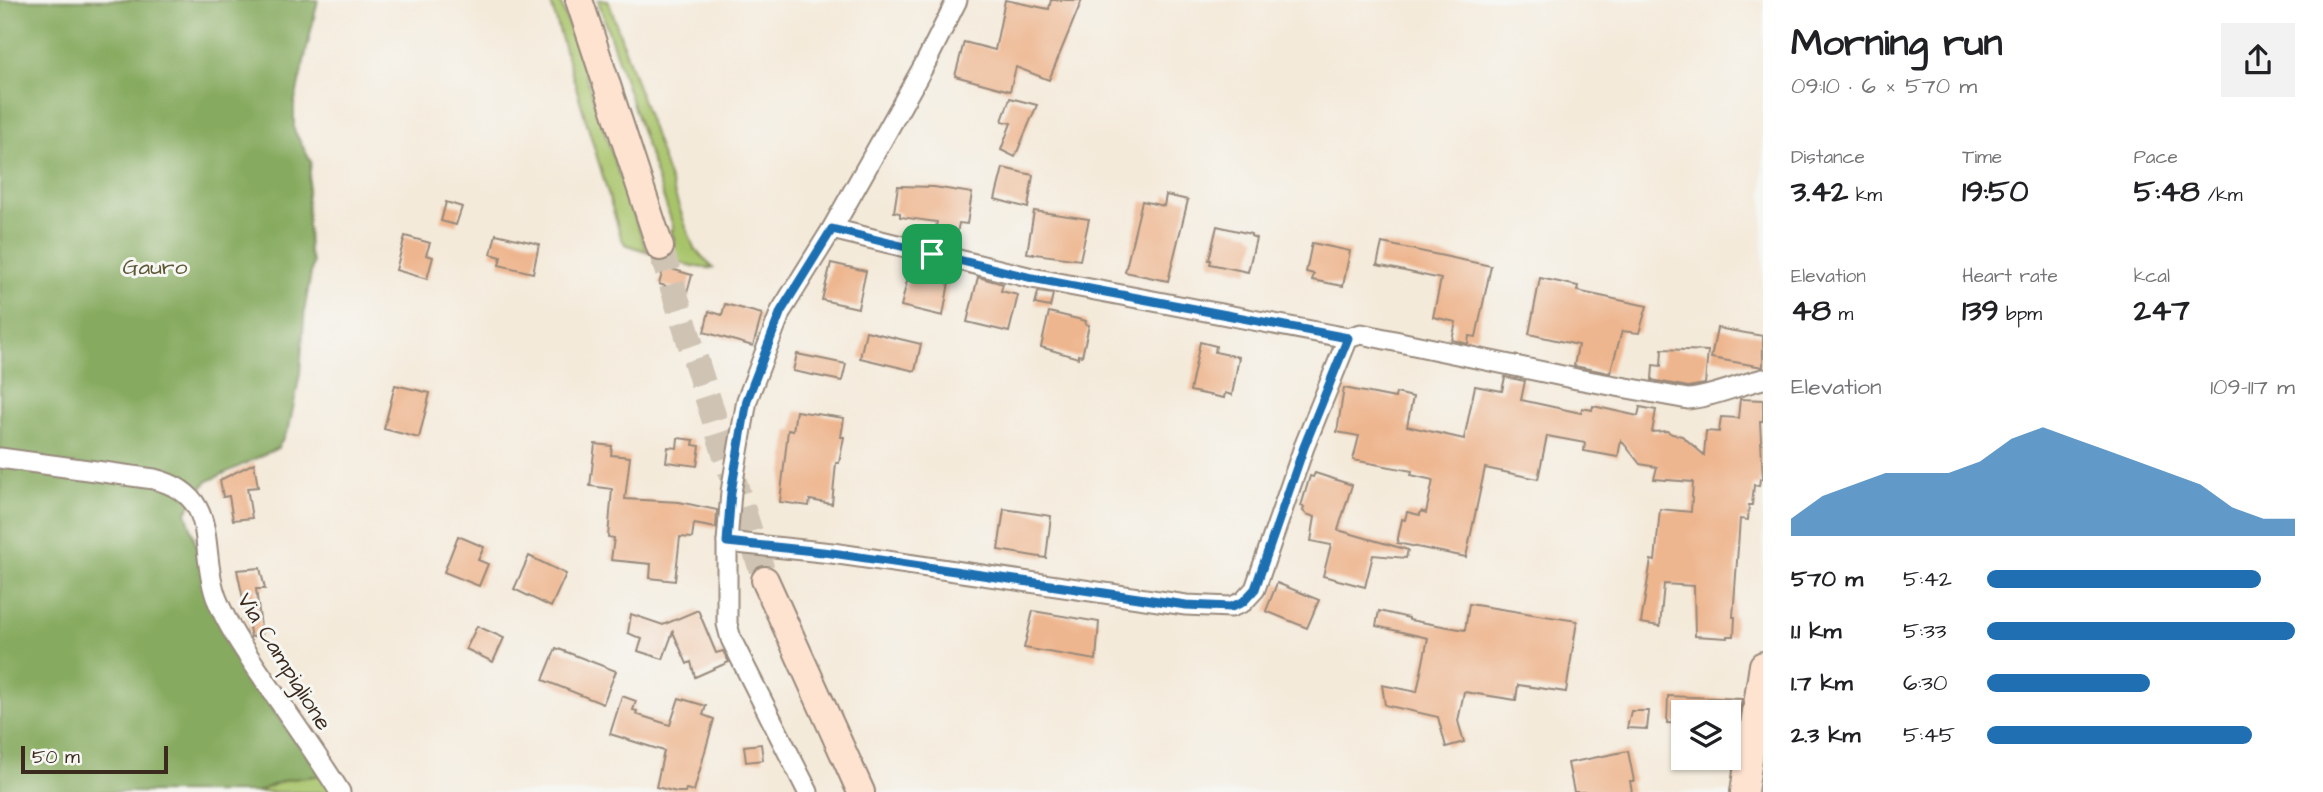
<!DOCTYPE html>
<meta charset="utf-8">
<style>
:root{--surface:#fff;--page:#f2f2f2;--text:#202124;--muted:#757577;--accent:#1f6fb2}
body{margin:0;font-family:"Architects Daughter",sans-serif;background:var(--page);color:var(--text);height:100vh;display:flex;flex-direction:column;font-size:26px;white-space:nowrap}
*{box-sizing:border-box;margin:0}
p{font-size:23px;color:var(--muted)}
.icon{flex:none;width:38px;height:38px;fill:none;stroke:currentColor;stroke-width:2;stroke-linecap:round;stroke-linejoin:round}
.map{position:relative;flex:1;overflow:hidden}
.panel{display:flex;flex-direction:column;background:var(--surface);width:560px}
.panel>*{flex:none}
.fabs{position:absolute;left:1671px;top:700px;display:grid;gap:14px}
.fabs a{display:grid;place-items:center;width:70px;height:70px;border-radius:0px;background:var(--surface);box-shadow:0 2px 5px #0004;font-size:35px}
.scale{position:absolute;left:21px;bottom:18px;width:147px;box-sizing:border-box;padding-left:7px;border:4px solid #3b2a1e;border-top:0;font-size:19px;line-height:24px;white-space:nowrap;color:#3b2a1e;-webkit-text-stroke:5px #f6f6f2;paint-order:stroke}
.pin{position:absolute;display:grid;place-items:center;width:60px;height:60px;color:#fff;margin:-30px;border-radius:14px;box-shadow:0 4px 10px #0006}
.round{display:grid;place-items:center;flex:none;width:74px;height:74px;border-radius:0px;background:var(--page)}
.overview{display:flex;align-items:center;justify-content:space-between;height:119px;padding:0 28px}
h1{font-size:38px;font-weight:800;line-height:52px}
.stats{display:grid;grid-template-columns:repeat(3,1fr);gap:10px;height:119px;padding:7px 28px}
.stats div{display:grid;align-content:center}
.stats b{font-size:30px;font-weight:800}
.stats small{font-size:19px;font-weight:400}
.stats p{font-size:19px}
.chart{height:196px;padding:14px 28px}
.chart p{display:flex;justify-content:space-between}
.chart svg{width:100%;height:126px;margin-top:7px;fill:var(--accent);opacity:.7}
ul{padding:0 28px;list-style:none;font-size:23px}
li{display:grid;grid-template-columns:112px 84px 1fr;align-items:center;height:52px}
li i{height:18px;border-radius:9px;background:var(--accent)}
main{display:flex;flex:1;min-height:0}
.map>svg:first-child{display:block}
.green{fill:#a8c46a;stroke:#727744;stroke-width:2}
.forest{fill:#86aa5e;stroke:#606a3e;stroke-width:2}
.building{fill:#eeb68f}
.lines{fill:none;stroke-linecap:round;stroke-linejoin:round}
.secondary-tunnel{stroke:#cfc4b4;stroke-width:26;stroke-dasharray:26 13;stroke-linecap:butt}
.street-casing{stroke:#988a7c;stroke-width:23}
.secondary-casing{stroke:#988a7c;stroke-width:30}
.street{stroke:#fff;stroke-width:19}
.secondary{stroke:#fee3d1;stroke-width:26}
.route-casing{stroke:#fff;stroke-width:14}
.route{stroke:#1f6fb2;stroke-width:9}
.labels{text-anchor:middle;stroke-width:6;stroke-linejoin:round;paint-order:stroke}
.park-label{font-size:23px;fill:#5c5835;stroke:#f6f6f2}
.street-label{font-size:23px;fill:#3b2a1e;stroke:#f6f6f2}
</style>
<main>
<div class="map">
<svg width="1763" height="792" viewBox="0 0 1763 792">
<rect width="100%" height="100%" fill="#f6f6f2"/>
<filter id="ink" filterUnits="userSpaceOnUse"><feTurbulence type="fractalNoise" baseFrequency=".0143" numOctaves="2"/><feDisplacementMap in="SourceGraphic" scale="14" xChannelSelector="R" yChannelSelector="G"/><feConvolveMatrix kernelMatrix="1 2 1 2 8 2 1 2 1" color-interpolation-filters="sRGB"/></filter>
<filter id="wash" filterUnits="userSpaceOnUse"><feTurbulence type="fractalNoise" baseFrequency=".00686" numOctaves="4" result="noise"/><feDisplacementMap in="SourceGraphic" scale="28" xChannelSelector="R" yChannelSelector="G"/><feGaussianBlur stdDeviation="1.57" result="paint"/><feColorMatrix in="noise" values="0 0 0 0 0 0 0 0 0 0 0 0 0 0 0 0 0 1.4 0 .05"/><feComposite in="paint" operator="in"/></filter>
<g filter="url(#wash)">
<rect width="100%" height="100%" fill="#f4eada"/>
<g class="green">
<path d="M550,0H560L625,192L647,251L675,241L671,230L674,229L598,0H608L686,227L694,248L713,268C691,270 647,251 625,244L621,237Z"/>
<polygon points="322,775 333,792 256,792 285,780"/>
</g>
<polygon class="forest" points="0,0 318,0 294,105 294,130 311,162 307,197 309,252 313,262 305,307 300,374 289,428 278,448 206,482 186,512 215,606 263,697 322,775 285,780 256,792 0,792"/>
<g id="blocks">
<g class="building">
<polygon points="1005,0 1049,9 1051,0 1082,0 1049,80 1016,67 1010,91 955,76 964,42 995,50"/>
<polygon points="1010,98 1037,105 1015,157 1001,150 1011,123 1002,121"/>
<polygon points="1003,168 1033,175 1028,208 995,199"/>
<polygon points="898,186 934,187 972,193 967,224 959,223 955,243 934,239 937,222 900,217 900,213 894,212"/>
<polygon points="1166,195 1188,200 1168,281 1125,272 1142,201 1164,206"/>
<polygon points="446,202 462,207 456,225 441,221"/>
<polygon points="1034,211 1089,219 1080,260 1027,253"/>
<polygon points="1217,226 1251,234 1251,236 1256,238 1248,272 1210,264 1211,260 1209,260"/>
<polygon points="496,234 539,244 533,273 499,265 501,257 491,254"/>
<polygon points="405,236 430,243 426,255 433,257 427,279 396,270"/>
<polygon points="1312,243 1350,251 1343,286 1312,280 1314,274 1306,272"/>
<polygon points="1382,243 1491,266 1476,337 1469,336 1468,344 1452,340 1456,322 1433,317 1441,279 1377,265"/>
<polygon points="831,263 866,271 858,308 822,300"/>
<polygon points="929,265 951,271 943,316 901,306 910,269 928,273"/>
<polygon points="664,267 692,275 687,293 659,284"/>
<polygon points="978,277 1003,284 1001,291 1018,295 1009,332 967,322"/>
<polygon points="1540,278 1578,286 1577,291 1647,306 1639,333 1622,331 1610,373 1574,366 1578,345 1529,334"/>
<polygon points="1038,292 1053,294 1050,307 1035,304"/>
<polygon points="725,304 762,314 753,346 704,332 709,311 722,315"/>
<polygon points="1049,312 1086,321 1085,324 1089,325 1082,356 1078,355 1078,358 1041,347"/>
<polygon points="1717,328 1763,336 1763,367 1711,358"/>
<polygon points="866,331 921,344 915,371 860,358"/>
<polygon points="1200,342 1216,346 1215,352 1239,357 1232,395 1225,393 1224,398 1190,391"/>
<polygon points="1662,349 1708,351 1705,384 1688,387 1652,380 1653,365 1661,366"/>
<polygon points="797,354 846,364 842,381 793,371"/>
<polygon points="1505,377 1525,381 1521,400 1581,413 1582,408 1592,410 1593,406 1638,416 1640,407 1656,410 1652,432 1667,431 1672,434 1682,436 1704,455 1706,431 1719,432 1721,417 1738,418 1740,399 1763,400 1763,421 1760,421 1763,479 1760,479 1759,486 1754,485 1752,505 1749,505 1748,520 1740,519 1733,617 1735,617 1734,636 1727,636 1727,638 1695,636 1694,586 1664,584 1660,626 1641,623 1651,560 1655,561 1660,509 1691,512 1693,482 1654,479 1657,467 1640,464 1621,440 1618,457 1584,451 1585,443 1547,436 1538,479 1485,468 1466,557 1397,543 1402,519 1405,520 1407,512 1420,515 1421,511 1426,513 1433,480 1411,475 1412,471 1353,460 1359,436 1337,432 1344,388 1395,398 1396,393 1413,397 1407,426 1464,439 1475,386 1502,391"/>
<polygon points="395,385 430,393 419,438 384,429"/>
<polygon points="796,411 844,418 841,437 844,437 839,463 836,463 832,504 810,500 809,506 780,502 788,430 793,431"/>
<polygon points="678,438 694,440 693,445 700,446 697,466 666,462 668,447 677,448"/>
<polygon points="595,444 612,446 611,455 630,457 625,499 679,502 717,510 716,528 694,524 692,538 680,537 675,581 650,578 651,564 611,560 614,538 608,537 612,489 590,486"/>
<polygon points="254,463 258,487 247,488 252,518 233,520 229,496 223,497 220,480"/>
<polygon points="1315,473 1352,485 1338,530 1408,550 1406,558 1373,555 1365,587 1323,576 1331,545 1311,541 1315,517 1306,514 1303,511 1304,507 1301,506 1310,476 1313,477"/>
<polygon points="1004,509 1051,516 1046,558 998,550"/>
<polygon points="458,536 484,547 478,560 488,564 479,586 444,572"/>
<polygon points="529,556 566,574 551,607 514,589"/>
<polygon points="260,568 265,589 256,589 262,635 251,637 237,570"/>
<polygon points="1277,583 1319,600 1307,628 1266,611"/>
<polygon points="1469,604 1577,621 1566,692 1518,685 1516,700 1464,692 1458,721 1464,742 1446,747 1438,717 1385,705 1382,685 1417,692 1428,638 1376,626 1379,611 1409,618 1409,620 1465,630"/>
<polygon points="698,610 716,653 723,651 729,662 695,677 691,662 687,664 673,632 663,659 638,651 642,639 628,633 631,614 663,625"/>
<polygon points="1033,611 1099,622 1096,660 1024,648"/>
<polygon points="477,626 504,638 493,662 466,649"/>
<polygon points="556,648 616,671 603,704 543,680"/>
<polygon points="622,696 636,701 633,710 637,711 636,714 670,725 679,698 706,706 703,715 714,719 694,791 686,789 685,792 677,792 656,787 664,751 610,734"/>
<polygon points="1668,696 1742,699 1742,701 1740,712 1684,712 1684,724 1667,723"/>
<polygon points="1631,711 1649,711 1647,729 1627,728"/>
<polygon points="761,744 763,760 746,762 744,746"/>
<polygon points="1628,751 1634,781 1630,781 1632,792 1574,792 1568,763"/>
</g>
</g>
</g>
<g filter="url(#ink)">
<use href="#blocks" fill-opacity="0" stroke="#988a7c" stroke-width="2"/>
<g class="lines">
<polyline class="secondary-tunnel" points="660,247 765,580"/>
<g class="street-casing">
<g id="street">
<path d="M832,229L1032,278L1348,338L1361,334L1577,379L1688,399C1713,397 1738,385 1763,379"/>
<path d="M0,458L154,479C222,496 198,547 216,597C228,628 249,657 268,685C292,720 317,755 340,792"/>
<polyline points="727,542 832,553 1186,605 1231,607 1243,602 1255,589 1304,447 1348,338"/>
<polyline points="808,792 746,669 731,639 727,624 727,542 731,492 747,400 781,311 832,229 926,62 957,0"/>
</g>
</g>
<g class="secondary-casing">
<g id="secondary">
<polyline points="579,0 660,247"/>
<polyline points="765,580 861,792"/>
<polyline points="1744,792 1763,665"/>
</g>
</g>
<use href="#street" class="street"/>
<use href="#secondary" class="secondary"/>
</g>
</g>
<g class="lines" filter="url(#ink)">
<g class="route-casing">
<polygon id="route" points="832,229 1032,278 1348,338 1304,447 1255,589 1243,602 1231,607 1186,605 832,553 727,542 731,492 747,400 781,311"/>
</g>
<use href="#route" class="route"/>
</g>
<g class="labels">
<g class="park-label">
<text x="155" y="274">Gauro</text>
</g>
<g class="street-label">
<text transform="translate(285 661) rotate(58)" y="8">Via Campiglione</text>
</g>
</g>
</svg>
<div class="fabs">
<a><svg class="icon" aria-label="layers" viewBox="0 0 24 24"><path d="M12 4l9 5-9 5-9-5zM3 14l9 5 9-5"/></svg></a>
</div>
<div class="scale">50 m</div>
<div class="pin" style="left:932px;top:254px;background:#1e9e55"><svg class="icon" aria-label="arrive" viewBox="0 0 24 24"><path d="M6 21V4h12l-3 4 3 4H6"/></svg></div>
</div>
<section class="panel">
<div class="overview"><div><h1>Morning run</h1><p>09:10 · 6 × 570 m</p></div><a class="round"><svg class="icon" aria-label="share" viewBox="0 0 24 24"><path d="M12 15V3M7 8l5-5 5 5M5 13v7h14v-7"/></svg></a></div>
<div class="stats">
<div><p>Distance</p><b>3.42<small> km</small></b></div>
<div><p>Time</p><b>19:50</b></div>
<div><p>Pace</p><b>5:48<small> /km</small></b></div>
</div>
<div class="stats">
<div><p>Elevation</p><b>48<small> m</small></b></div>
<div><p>Heart rate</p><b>139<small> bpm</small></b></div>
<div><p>kcal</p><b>247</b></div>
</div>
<div class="chart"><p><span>Elevation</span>109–117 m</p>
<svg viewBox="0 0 160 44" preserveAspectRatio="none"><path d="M0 44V38L10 30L20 26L30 22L40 22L50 22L60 18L70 10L80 6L90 10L100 14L110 18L120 22L130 26L140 34L150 38L160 38V44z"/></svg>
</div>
<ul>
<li><b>570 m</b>5:42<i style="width:89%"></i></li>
<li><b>1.1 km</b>5:33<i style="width:100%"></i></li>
<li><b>1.7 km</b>6:30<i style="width:53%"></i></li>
<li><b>2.3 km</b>5:45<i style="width:86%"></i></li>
</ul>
</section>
</main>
